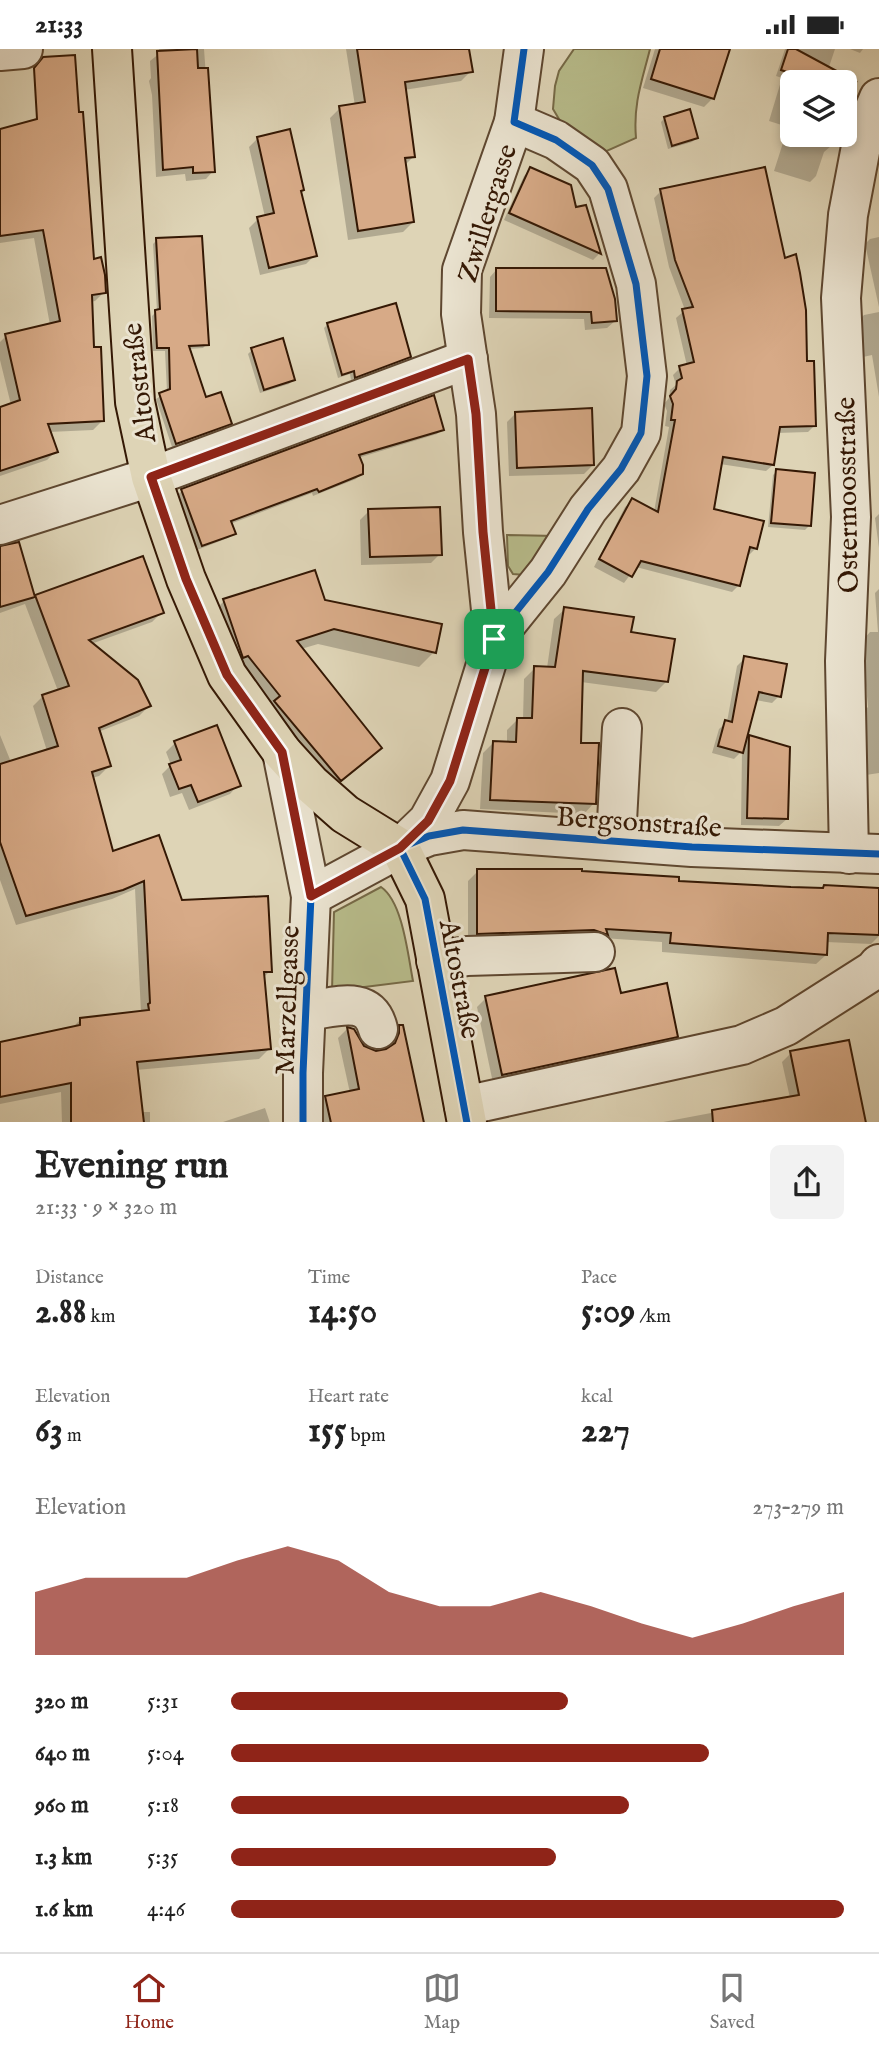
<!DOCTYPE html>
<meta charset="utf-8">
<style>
:root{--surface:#fff;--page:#f2f2f2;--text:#222;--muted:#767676;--line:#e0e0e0;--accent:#8f2418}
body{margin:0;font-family:"IM FELL English",serif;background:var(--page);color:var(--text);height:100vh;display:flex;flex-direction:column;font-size:26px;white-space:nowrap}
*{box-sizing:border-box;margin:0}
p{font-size:23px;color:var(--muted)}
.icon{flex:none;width:38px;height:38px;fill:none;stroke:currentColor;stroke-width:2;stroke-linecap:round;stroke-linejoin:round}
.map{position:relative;height:1073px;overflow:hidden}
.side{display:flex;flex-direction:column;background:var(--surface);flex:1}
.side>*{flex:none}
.buttons{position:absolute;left:780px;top:21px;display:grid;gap:14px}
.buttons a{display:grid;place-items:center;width:77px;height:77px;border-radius:10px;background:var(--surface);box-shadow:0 4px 10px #0003;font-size:35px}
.pin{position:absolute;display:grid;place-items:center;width:60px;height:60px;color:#fff;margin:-30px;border-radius:14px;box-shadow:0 4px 10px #0006}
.round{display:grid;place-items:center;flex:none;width:74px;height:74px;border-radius:10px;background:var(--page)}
.headline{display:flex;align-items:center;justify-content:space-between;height:119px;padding:0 35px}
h1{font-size:38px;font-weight:700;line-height:52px}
.figures{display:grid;grid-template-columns:repeat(3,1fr);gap:10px;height:119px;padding:7px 35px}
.figures div{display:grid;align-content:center}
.figures b{font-size:35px;font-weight:700}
.figures small{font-size:19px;font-weight:400}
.figures p{font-size:19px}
.chart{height:196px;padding:14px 35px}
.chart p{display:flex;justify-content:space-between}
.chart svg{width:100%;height:126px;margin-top:7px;fill:var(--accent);opacity:.7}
ul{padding:0 35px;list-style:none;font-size:23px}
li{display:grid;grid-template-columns:112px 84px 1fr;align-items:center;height:52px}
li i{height:18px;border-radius:9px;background:var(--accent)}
.status{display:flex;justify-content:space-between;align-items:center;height:49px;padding:0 35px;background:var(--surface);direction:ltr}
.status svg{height:19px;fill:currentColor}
.tabs{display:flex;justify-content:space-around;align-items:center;height:98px;border-top:2px solid var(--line);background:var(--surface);font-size:19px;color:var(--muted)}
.tabs a{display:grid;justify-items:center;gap:4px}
.tabs .active{color:var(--accent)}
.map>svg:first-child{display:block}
.green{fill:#b7bb8a;stroke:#766a47;stroke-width:2}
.shadow{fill:#0003}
.building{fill:#d7aa87;stroke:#341804;stroke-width:2}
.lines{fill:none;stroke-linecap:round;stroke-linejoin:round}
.minor-casing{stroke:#5e4730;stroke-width:42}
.major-casing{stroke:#341804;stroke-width:42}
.minor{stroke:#eae3d0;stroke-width:38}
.major{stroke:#ded4b6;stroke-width:38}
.cycleway-casing{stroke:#eae3d0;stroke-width:11}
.cycleway{stroke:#0057b8;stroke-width:7}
.route-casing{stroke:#fff;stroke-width:14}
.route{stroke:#8f2418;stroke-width:9}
.labels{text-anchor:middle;stroke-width:6;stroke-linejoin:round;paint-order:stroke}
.street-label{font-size:28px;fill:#341804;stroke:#eae3d0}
</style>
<div class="status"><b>21:33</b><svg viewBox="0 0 49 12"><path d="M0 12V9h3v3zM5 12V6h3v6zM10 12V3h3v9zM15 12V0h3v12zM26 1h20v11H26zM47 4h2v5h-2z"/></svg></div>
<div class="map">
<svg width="879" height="1074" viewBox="0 0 879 1074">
<rect width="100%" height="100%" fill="#ded4b6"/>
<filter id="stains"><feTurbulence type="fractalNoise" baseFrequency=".00286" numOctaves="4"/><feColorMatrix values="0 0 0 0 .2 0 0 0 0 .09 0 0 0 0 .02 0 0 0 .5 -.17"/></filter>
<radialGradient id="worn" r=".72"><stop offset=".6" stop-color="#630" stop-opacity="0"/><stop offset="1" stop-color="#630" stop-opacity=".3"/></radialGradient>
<g class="green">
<path d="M574,0H650C642,32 633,55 636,89L600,105L572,92L553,60L555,37L559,22Z"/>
<polygon points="507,486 555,487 525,526 513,525 508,517"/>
<path d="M381,838C403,853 408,907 413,932L332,942L334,863Z"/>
</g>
<g class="shadow">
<polygon points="159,0 204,0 213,122 206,130 186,132 185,125 156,128 152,46 149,32 151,29 150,12 160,4"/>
<polygon points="346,0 468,0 471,22 461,32 404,41 414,107 404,117 413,173 403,183 348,191 330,69 340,59 355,57"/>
<polygon points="655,0 728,0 713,49 704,58 643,39"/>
<polygon points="785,0 835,0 824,33 793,33 793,86 835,86 831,97 824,103 816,127 810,133 774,122 788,78 769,72 782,29 776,27"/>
<polygon points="850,0 863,0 860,4"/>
<polygon points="665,69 696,89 692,93 668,100 661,73"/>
<polygon points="0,81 92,212 104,243 95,252 90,253 92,300 102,372 93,381 49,383 56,402 47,411 0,427 0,359 11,356 0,311 0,293 6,287 50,276 34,189 0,194"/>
<polygon points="258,89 303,141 300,144 315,206 306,215 260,226 249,179 258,170 265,168 249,98"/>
<polygon points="531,120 575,161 585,158 599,205 593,211 504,171 524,127"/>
<polygon points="661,142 806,313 815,376 808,383 777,384 773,416 766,422 720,415 712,461 756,499 749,506 747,505 739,536 732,543 636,518 624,534 594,518 625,458 632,452 654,463 669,378 665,377 667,362 664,355 669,349 670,341 676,336 673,326 680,319 687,317 676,269 685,261 669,218 654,149"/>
<polygon points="879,188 879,258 865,195 870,190"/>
<polygon points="157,191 207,295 203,299 189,300 205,350 230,374 226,378 172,398 156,350 167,343 165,302 153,302 152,267 157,262 153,195"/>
<polygon points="497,220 615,272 607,279 585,281 584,270 489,269 490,228"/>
<polygon points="879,263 879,348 872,306 863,308 859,271 864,266"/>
<polygon points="328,275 409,307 405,311 351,331 350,325 338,329 324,279"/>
<polygon points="252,301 293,331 289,335 260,344 248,305"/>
<polygon points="433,348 442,380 437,385 358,409 361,424 356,430 313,447 312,444 230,475 234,484 228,489 197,501 176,447 182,442"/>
<polygon points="516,364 593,416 584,425 509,427 507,373"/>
<polygon points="777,422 809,477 805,481 768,478 773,426"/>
<polygon points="369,462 440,505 431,514 361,516 360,471"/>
<polygon points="879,465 879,499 875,469"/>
<polygon points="18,495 34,551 36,548 162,563 152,573 91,595 149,657 139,667 98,683 109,717 99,727 92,729 112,805 181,853 270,922 262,930 269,1000 259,1010 136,1021 141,1063 150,1063 150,1074 62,1074 61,1043 0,1055 0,994 71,980 80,971 141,964 135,840 112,850 16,876 0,831 0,686 11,713 47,702 33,657 43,647 58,642 25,555 0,564 0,499"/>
<polygon points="879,540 879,724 866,726 864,662 868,658 862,592 870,583 878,583 875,544"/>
<polygon points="224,552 324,553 434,603 419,618 318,595 301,600 380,699 365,714 324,746 209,567"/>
<polygon points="565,560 629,585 667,632 656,643 581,633 579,695 594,754 584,765 480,760 483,704 493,694 507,694 507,681 518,670 523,671 524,630 535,619 547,619 554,570"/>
<polygon points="745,609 779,647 772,654 755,651 743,694 749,688 787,770 779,777 741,776 742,702 734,710 712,704 719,680 727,673 737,617"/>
<polygon points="175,694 238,736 230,745 189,761 182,744 170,748 162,725 171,716 166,703"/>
<polygon points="478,822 791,840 879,841 879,887 871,895 826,893 826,906 816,915 662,903 662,893 602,889 468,894 468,832"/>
<polygon points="486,949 676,987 667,996 493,1034 477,958"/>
<polygon points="400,978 421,1074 321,1074 317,1057 326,1048 350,1044 338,989 347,980 353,981 363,998 375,1003 388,1001 391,994 391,987"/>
<polygon points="791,1004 864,1074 658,1074 790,1049 782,1013"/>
<polygon points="265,1059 270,1074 220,1074"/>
</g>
<g class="building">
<polygon points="197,0 198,19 208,19 215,123 193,124 193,118 163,121 157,2"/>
<polygon points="357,0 469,0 473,23 405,33 415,108 405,109 414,173 358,182 339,57 365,53"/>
<polygon points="660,0 730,0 714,50 651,30"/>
<polygon points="788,0 796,0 857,33 784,33 787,23 781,21"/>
<polygon points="75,6 79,63 83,63 94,210 101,208 105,226 106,244 92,246 94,298 101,298 104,372 48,375 58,403 0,422 0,358 20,351 5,285 60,272 43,181 0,187 0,80 37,70 34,19 43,8"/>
<polygon points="690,60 698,89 672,97 664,68"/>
<polygon points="290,80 304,141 301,142 317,207 269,219 257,168 274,164 257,88"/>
<polygon points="530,118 571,136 576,158 586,156 601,205 509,164"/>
<polygon points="765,118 785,209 796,205 800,224 806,261 807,312 814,312 816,377 780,378 774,416 723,408 714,460 764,472 757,500 750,498 740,537 641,512 632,528 599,510 632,449 658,463 675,371 671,371 673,355 670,347 676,340 677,332 682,329 679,317 694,313 682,260 693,258 675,211 660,140"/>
<polygon points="202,187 209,296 189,297 206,348 221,343 232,375 176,395 159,344 170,340 169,299 157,299 155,261 160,260 156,189"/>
<polygon points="496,219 606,219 615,250 617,272 592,274 591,263 496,262"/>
<polygon points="396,254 411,308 355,329 354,322 342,326 327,274"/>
<polygon points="283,289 295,331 264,341 251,299"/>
<polygon points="434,346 444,381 359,406 363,416 363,425 319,443 317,440 231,472 236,485 202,497 181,440"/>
<polygon points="592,359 594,416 517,419 515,363"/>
<polygon points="776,420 815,424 811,477 771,474"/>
<polygon points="440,458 442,506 370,508 368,460"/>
<polygon points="19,493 35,548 0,558 0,497"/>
<polygon points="143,507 164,564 89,591 138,631 151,657 99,679 111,717 92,723 113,802 159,786 182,851 268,847 272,923 264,923 271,1000 137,1013 144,1074 71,1074 71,1034 0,1048 0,993 80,976 80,969 149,961 148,955 150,954 144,832 123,841 26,867 0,793 0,715 58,697 42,646 69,637 35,546"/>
<polygon points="315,521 325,551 442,575 436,604 334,580 297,592 382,699 341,732 274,652 280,647 248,607 243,609 223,550"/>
<polygon points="564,558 634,568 631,583 675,590 668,633 583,622 581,694 599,694 596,755 490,751 493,692 516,693 517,669 532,669 534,617 555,618"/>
<polygon points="744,607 787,615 781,648 759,643 743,704 718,697 725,671 732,673"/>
<polygon points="217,676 241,737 198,753 191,736 179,740 169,715 181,711 174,692"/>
<polygon points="749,686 790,698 788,770 747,769"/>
<polygon points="477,820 582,820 582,822 679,828 679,832 791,838 823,839 824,836 879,839 879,886 828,884 827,906 670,894 671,884 606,880 608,886 594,881 477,885"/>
<polygon points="615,919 621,944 667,934 678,988 502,1026 485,947"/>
<polygon points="399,976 403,976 424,1074 331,1074 325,1047 359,1040 347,978 354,980 364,997 376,1002 386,1000 395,994 399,984"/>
<polygon points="849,991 866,1074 713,1074 712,1061 799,1046 790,1002"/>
</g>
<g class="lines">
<g class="minor-casing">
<g id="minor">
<polyline points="0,2 23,0"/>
<polyline points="0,476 151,428 468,310"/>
<polyline points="494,590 483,483 476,365 461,265 462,221 514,73"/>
<polyline points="282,703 311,847 303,1024 303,1074"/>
<polyline points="616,791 622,679"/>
<polyline points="400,799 428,772 450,732 494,590 548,523 588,460 621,420 641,384 647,327 636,235 608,140 592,116 556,91 514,73 524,0"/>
<polyline points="849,805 845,612 851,468 841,249 848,166 863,87 879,49"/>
<polyline points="311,847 400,799 429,787 463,781 692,798 879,805"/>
<polyline points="436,912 467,907 595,903"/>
<path d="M306,962C334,959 369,944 378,980"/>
<polyline points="464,1057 742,996 786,977 874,921 879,915"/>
</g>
</g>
<g class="major-casing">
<polyline id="major" points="112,0 135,353 151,428 186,530 227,626 282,703 311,735 345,765 400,799 425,850 467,1074"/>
</g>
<use href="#minor" class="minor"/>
<use href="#major" class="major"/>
<g class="cycleway-casing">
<g id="cycleway">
<polyline points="400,799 428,772 450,732 494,590 548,523 588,460 621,420 641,384 647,327 636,235 608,140 592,116 556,91 514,73 524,0"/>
<polyline points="400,799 425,850 467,1074"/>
<polyline points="303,1074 303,1024 311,847 400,799 429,787 463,781 692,798 879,805"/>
</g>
</g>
<use href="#cycleway" class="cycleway"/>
</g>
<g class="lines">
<g class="route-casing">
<polygon id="route" points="468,310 476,365 483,483 494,590 450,732 428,772 400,799 311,847 282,703 227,626 186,530 151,428"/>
</g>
<use href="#route" class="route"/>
</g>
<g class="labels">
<g class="street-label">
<text transform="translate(486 164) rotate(-73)" y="10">Zwillergasse</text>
<text transform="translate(138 334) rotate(-97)" y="10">Altostraße</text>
<text transform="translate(846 446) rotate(-91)" y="10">Ostermoosstraße</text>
<text transform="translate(639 772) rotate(4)" y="10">Bergsonstraße</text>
<text transform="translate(461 930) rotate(79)" y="10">Altostraße</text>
<text transform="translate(286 951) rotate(-88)" y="10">Marzellgasse</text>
</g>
</g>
<rect width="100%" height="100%" filter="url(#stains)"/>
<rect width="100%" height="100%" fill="url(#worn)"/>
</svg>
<div class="buttons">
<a><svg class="icon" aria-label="layers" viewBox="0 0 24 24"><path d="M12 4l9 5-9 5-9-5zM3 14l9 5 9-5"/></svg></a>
</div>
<div class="pin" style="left:494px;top:590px;background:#1e9e55"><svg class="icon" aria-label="arrive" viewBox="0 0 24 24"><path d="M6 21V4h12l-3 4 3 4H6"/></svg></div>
</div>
<section class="side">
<div class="headline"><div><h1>Evening run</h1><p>21:33 · 9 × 320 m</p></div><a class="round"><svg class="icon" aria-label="share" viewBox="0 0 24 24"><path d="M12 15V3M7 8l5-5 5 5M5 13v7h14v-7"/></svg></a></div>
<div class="figures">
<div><p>Distance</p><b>2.88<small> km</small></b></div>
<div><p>Time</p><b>14:50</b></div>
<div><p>Pace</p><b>5:09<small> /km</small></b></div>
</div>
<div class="figures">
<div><p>Elevation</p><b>63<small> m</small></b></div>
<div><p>Heart rate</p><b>155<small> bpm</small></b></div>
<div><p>kcal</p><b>227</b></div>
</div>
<div class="chart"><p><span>Elevation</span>273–279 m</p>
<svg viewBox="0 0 160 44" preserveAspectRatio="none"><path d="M0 44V22L10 17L20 17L30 17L40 11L50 6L60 11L70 22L80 27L90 27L100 22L110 27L120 33L130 38L140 33L150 27L160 22V44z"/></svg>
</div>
<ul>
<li><b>320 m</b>5:31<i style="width:55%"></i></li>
<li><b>640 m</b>5:04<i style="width:78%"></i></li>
<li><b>960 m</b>5:18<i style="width:65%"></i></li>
<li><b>1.3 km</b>5:35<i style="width:53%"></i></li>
<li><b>1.6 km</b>4:46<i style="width:100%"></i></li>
</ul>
</section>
<nav class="tabs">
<a class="active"><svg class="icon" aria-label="home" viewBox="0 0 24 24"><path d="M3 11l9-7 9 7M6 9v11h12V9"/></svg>Home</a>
<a><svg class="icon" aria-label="map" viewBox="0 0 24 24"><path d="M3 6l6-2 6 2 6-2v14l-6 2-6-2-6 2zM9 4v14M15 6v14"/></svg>Map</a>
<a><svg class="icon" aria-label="saved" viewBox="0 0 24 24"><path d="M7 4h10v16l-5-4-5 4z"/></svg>Saved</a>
</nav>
